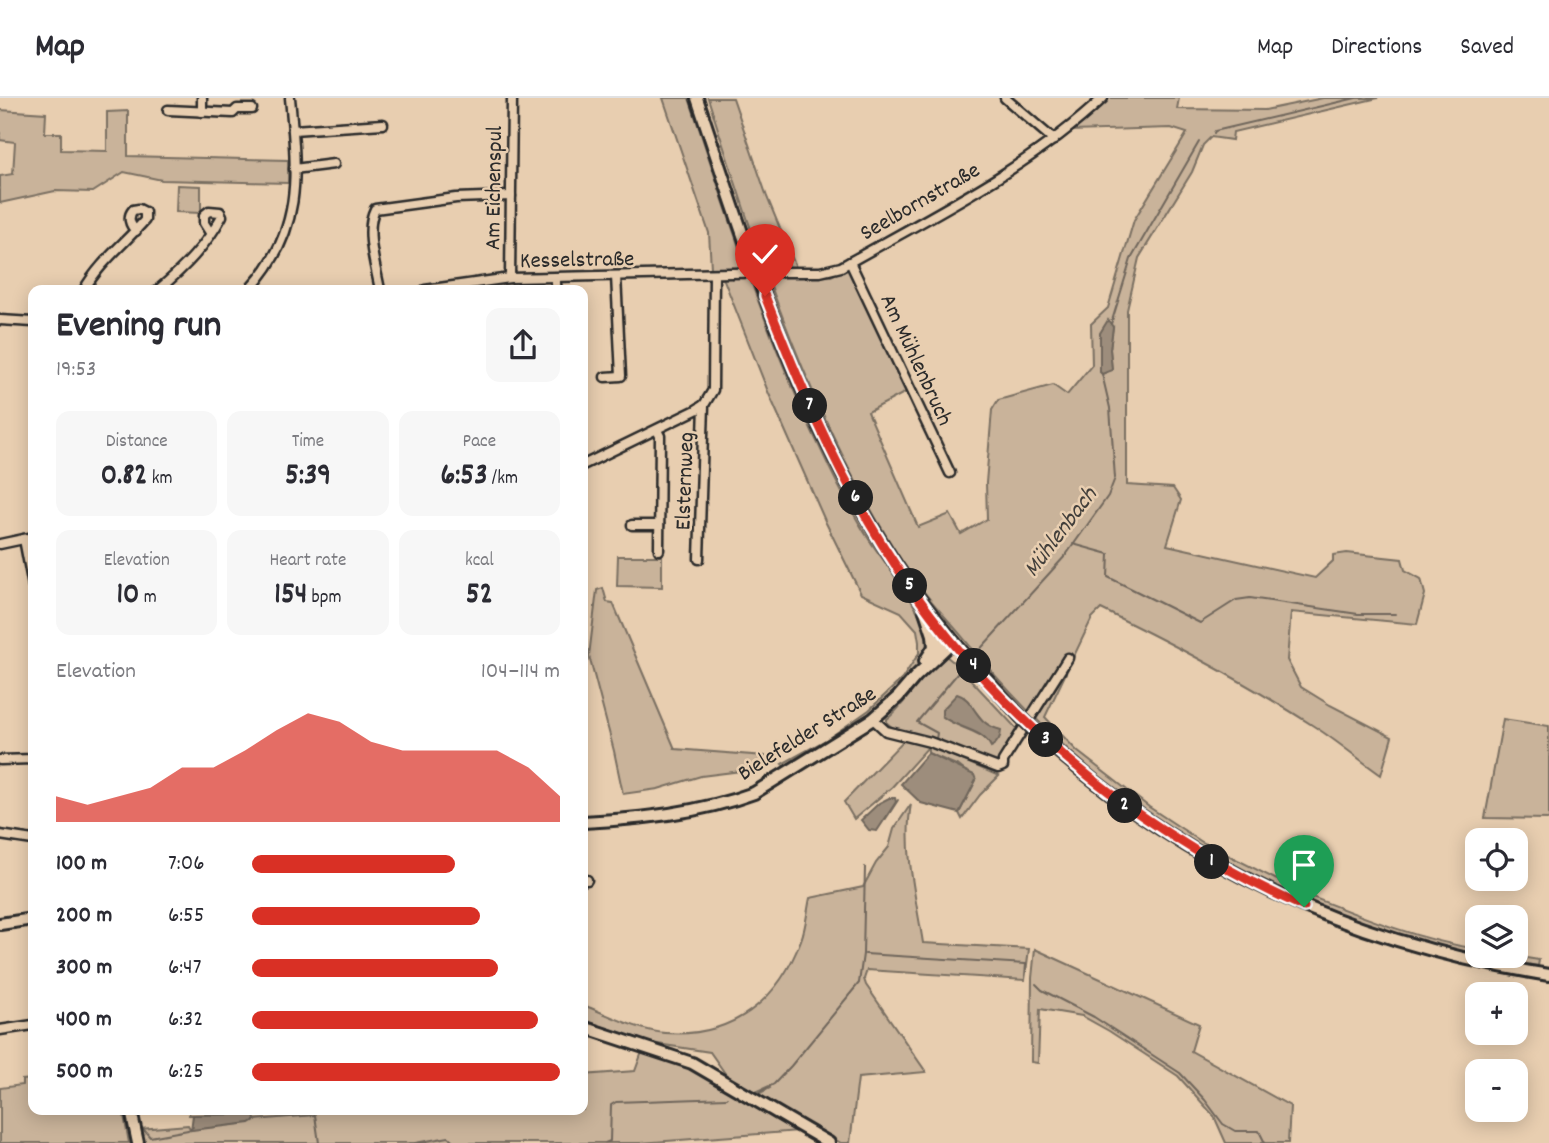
<!DOCTYPE html>
<meta charset="utf-8">
<style>
:root{--surface:#fff;--page:#f7f7f7;--text:#2b2b33;--muted:#7c7c81;--line:#e1e1e2;--accent:#d93025}
body{margin:0;font-family:Dekko,sans-serif;background:var(--page);color:var(--text);height:100vh;display:flex;flex-direction:column;font-size:26px;white-space:nowrap}
*{box-sizing:border-box;margin:0}
p{font-size:23px;color:var(--muted)}
.icon{flex:none;width:38px;height:38px;fill:none;stroke:currentColor;stroke-width:2;stroke-linecap:round;stroke-linejoin:round}
.map{position:relative;flex:1;overflow:hidden}
.details{position:absolute;left:28px;top:187px;width:560px;height:830px;display:flex;flex-direction:column;background:var(--surface);border-radius:14px;box-shadow:0 4px 18px #0003}
.details>*{flex:none}
.buttons{position:absolute;left:1465px;top:730px;display:grid;gap:14px}
.buttons a{display:grid;place-items:center;width:63px;height:63px;border-radius:14px;background:var(--surface);box-shadow:0 4px 18px #0003;font-size:35px}
.pin{position:absolute;display:grid;place-items:center;width:60px;height:60px;color:#fff;margin:-72px -30px;border-radius:50% 50% 50% 0;rotate:-45deg;box-shadow:0 0 7px #0007}
.pin .icon{rotate:45deg}
.km{position:absolute;width:35px;height:35px;margin:-18px;border-radius:50%;background:#222;color:#fff;font-size:19px;line-height:35px;text-align:center}
.round{display:grid;place-items:center;flex:none;width:74px;height:74px;border-radius:14px;background:var(--page)}
.headline{display:flex;align-items:center;justify-content:space-between;height:119px;padding:0 28px}
h1{font-size:38px;font-weight:700;line-height:52px}
.metrics{display:grid;grid-template-columns:repeat(3,1fr);gap:10px;height:119px;padding:7px 28px}
.metrics div{display:grid;align-content:center;border-radius:14px;background:var(--page);text-align:center}
.metrics b{font-size:30px;font-weight:700}
.metrics small{font-size:19px;font-weight:400}
.metrics p{font-size:19px}
.chart{height:196px;padding:14px 28px}
.chart p{display:flex;justify-content:space-between}
.chart svg{width:100%;height:126px;margin-top:7px;fill:var(--accent);opacity:.7}
ul{padding:0 28px;list-style:none;font-size:23px}
li{display:grid;grid-template-columns:112px 84px 1fr;align-items:center;height:52px}
li i{height:18px;border-radius:9px;background:var(--accent)}
header{display:flex;align-items:center;gap:42px;box-sizing:border-box;height:98px;padding:0 35px;background:var(--surface);border-bottom:2px solid var(--line)}
header strong{font-size:33px}
nav{display:flex;gap:38px;margin-inline-start:auto;font-size:24px}
.map>svg:first-child{display:block}
.green{fill:#c9b39a;stroke:#7a6f62;stroke-width:2;fill-rule:evenodd}
.water{fill:#9d8d7b;stroke:#6f665b;stroke-width:2}
.lines{fill:none;stroke-linecap:round;stroke-linejoin:round}
.stream{stroke:#6f665b;stroke-width:2}
.street-casing{stroke:#2b2b2b;stroke-width:13}
.secondary-casing{stroke:#2b2b2b;stroke-width:16}
.street{stroke:#e8ceb0;stroke-width:8}
.secondary{stroke:#e8ceb0;stroke-width:10}
.street-bridge-casing{stroke:#2b2b2b;stroke-width:13;stroke-linecap:butt}
.secondary-bridge-casing{stroke:#2b2b2b;stroke-width:16;stroke-linecap:butt}
.street-bridge{stroke:#e8ceb0;stroke-width:8}
.secondary-bridge{stroke:#e8ceb0;stroke-width:10}
.route-casing{stroke:#fff;stroke-width:14}
.route{stroke:#d93025;stroke-width:9}
.labels{text-anchor:middle;stroke-width:5;stroke-linejoin:round;paint-order:stroke}
.street-label{font-size:23px;fill:#2b2b2b;stroke:#e8ceb0}
.water-label{font-size:24px;font-style:italic;fill:#423f3b;stroke:#e8ceb0}
</style>
<header>
<strong>Map</strong>
<nav><a>Map</a><a>Directions</a><a>Saved</a></nav>
</header>
<div class="map">
<svg width="1549" height="1045" viewBox="0 0 1549 1045">
<rect width="100%" height="100%" fill="#e8ceb0"/>
<filter id="ink" filterUnits="userSpaceOnUse"><feTurbulence type="fractalNoise" baseFrequency=".0143" numOctaves="2"/><feDisplacementMap in="SourceGraphic" scale="14" xChannelSelector="R" yChannelSelector="G"/><feConvolveMatrix kernelMatrix="1 2 1 2 8 2 1 2 1" color-interpolation-filters="sRGB"/></filter>
<g filter="url(#ink)">
<g class="green">
<path d="M663,0H689C729,120 766,240 822,354C836,384 852,415 870,443C891,474 919,506 930,543C914,600 834,641 787,670L782,666L826,642L869,612L902,581L919,555V544L917,532L901,514L861,496L826,425L769,296L724,182L711,170L709,135Z"/>
<path d="M708,0H733L767,99L800,179L831,178L845,171L850,172L908,293L868,314L918,429L950,416L961,436L987,421L986,385L992,312L998,302L1053,287L1067,297L1092,267L1091,226L1108,210L1134,122L1187,35L1171,30L1072,33L1108,0H1179L1177,11L1265,12L1323,0H1378L1233,34L1232,42L1211,39L1203,47L1192,74L1139,160L1127,212V387L1173,390L1181,402L1167,447L1315,480L1333,463V457L1347,455L1402,461L1405,472L1421,481L1425,496L1417,526L1291,514L1287,562L1301,589L1330,607L1392,639L1381,677C1358,661 1336,642 1312,627C1244,583 1173,546 1101,511L1092,520L1045,619L1077,653L1149,709L1202,744L1307,797L1304,803C1250,777 1196,751 1147,716C1078,666 1017,606 964,541C945,518 923,496 907,471C813,327 760,163 708,0ZM1113,229L1110,251L1112,272L1102,275L1100,274V236Z"/>
<polygon points="0,12 46,15 45,35 61,35 61,52 107,53 107,14 128,13 128,58 288,62 288,85 162,82 124,74 93,94 55,93 0,105 0,78 13,76 15,44 0,42"/>
<polygon points="177,87 201,88 201,115 176,114"/>
<polygon points="618,458 662,458 662,489 617,488"/>
<polygon points="603,490 607,504 613,505 675,651 765,658 765,670 701,678 658,691 623,696 614,653 589,558 597,492"/>
<path d="M946,558L957,567L1016,630L1017,634L996,666L934,641L894,631L887,625V621C909,604 923,571 946,558ZM964,599L987,628L1000,632L992,648C980,631 957,631 942,618Z"/>
<polygon points="1503,621 1549,628 1549,721 1485,720"/>
<polygon points="904,642 930,648 999,678 980,697 962,721 959,715 976,682 959,668 928,655 928,649 892,689 854,721 844,704"/>
<path d="M911,706C903,751 916,800 923,845L1029,851L1025,882L867,872L864,881L866,887L926,974L858,980L850,1045H841L758,996L770,990L769,988L756,994L729,981L710,954L651,945L583,922V907C607,916 639,933 665,935C731,940 778,904 801,842C806,829 807,814 810,800L863,789L876,765L889,749L894,731Z"/>
<path d="M1312,799C1365,820 1420,842 1477,851V857C1419,846 1364,828 1309,805Z"/>
<polygon points="1035,851 1199,926 1191,953 1290,1008 1288,1045 1226,1045 1214,1018 1178,978 1109,933 1082,918 1040,911 1038,965 1031,964 1032,880"/>
<polygon points="1481,858 1515,858 1539,862 1538,868"/>
<polygon points="642,954 699,974 799,1033 640,1045 142,1045 140,1031 188,1027 191,1032 253,1016 193,1017 189,1017 189,1012 583,1012 583,977 635,973"/>
<polygon points="33,981 33,1012 123,1012 129,1045 0,1045 0,990 22,987 22,982"/>
</g>
<g class="water">
<polygon points="1108,222 1113,229 1110,251 1112,272 1102,276 1100,274 1100,235"/>
<path d="M957,596C976,601 972,625 1001,632C1001,640 998,645 991,649C982,630 957,631 942,618V612Z"/>
<polygon points="928,655 974,677 976,682 959,715 921,705 901,686"/>
<polygon points="889,700 895,700 896,704 877,733 869,732 861,722 879,705"/>
<polygon points="254,1016 255,1022 250,1025 191,1032 193,1017"/>
</g>
<g class="lines">
<g class="stream">
<polyline points="1214,35 1215,33 1356,0"/>
<polyline points="1111,226 1131,161 1199,44"/>
<polyline points="1073,446 1109,456 1108,479 1200,525 1236,502 1250,500 1358,516 1395,516"/>
<polyline points="974,558 1066,457 1108,398 1115,380 1110,310 1102,276"/>
<polyline points="936,641 937,635 917,624 967,564"/>
<polyline points="885,722 898,702"/>
<polyline points="865,856 1026,866 1025,878"/>
<polyline points="1036,886 1042,892 1094,919 1180,975 1205,1002 1223,1026 1235,1033 1259,1033 1265,1045"/>
<polyline points="756,996 774,986 791,968 859,885 863,856 865,769"/>
<polyline points="254,1022 315,1017 319,1045"/>
<polyline points="144,1032 150,1039 188,1032 193,1029"/>
<polyline points="415,1045 449,1039 455,1045"/>
<polyline points="605,1045 610,1043 611,1007 616,1004 727,1000"/>
</g>
<g class="street-casing">
<g id="street">
<polyline points="202,0 202,14"/>
<polyline points="1005,0 1054,42"/>
<polyline points="168,12 233,15 237,11 252,11"/>
<polyline points="293,32 383,26"/>
<polyline points="294,71 334,66"/>
<polyline points="850,164 950,375"/>
<path d="M783,174H820L841,169C931,118 1028,71 1103,0"/>
<polyline points="510,180 512,0"/>
<polyline points="555,180 557,192"/>
<path d="M84,192C99,165 125,145 145,122V114L139,111L133,112C127,119 130,127 136,133"/>
<path d="M158,192C184,170 206,148 222,118L220,114L209,113L204,117V125L211,136"/>
<path d="M249,192C304,133 297,74 290,0"/>
<path d="M380,192C376,169 364,133 375,111L456,100L511,98"/>
<polyline points="425,192 510,180 731,175"/>
<polyline points="0,222 33,224"/>
<polyline points="605,279 621,278 616,178"/>
<polyline points="657,332 660,338 659,452"/>
<polyline points="583,367 696,312 704,307 713,292 714,176"/>
<polyline points="632,427 659,427"/>
<polyline points="24,441 33,488"/>
<polyline points="0,446 33,439"/>
<polyline points="699,461 704,307"/>
<polyline points="873,621 886,633 930,644 998,670 1003,668 1003,663 1068,560"/>
<polyline points="0,662 33,661"/>
<polyline points="0,737 33,742"/>
<polyline points="583,782 587,782"/>
<polyline points="0,932 33,927"/>
</g>
</g>
<g class="secondary-casing">
<g id="secondary">
<path d="M697,0C750,160 802,325 896,467C932,522 976,570 1020,618"/>
<polyline points="925,513 933,537 934,549"/>
<polyline points="925,563 934,549 947,536"/>
<path d="M1032,630C1182,768 1348,845 1549,877"/>
<path d="M583,724C640,721 700,715 754,695L873,621L898,599L916,578L953,543"/>
<polyline points="0,826 33,821"/>
<polyline points="583,929 692,965 829,1045"/>
<polyline points="131,1012 138,1045"/>
</g>
</g>
<use href="#street" class="street"/>
<use href="#secondary" class="secondary"/>
<g class="street-bridge-casing">
<polyline id="street-bridge" points="731,175 783,174"/>
</g>
<g class="secondary-bridge-casing">
<polyline id="secondary-bridge" points="1020,618 1032,630"/>
</g>
<use href="#street-bridge" class="street-bridge"/>
<use href="#secondary-bridge" class="secondary-bridge"/>
</g>
</g>
<g class="lines" filter="url(#ink)">
<g class="route-casing">
<path id="route" d="M765,198C798,283 834,368 882,446C982,608 1132,732 1304,809"/>
</g>
<use href="#route" class="route"/>
</g>
<g class="labels">
<g class="street-label">
<text transform="translate(492 90) rotate(-89)" y="8">Am Eichenspul</text>
<text transform="translate(919 102) rotate(-30)" y="8">Seelbornstraße</text>
<text transform="translate(577 160) rotate(-1)" y="8">Kesselstraße</text>
<text transform="translate(918 261) rotate(65)" y="8">Am Mühlenbruch</text>
<text transform="translate(683 383) rotate(-88)" y="8">Elsternweg</text>
<text transform="translate(806 634) rotate(-32)" y="8">Bielefelder Straße</text>
</g>
<g class="water-label">
<text transform="translate(1059 433) rotate(-53)" y="8">Mühlenbach</text>
</g>
</g>
</svg>
<div class="buttons">
<a><svg class="icon" aria-label="locate" viewBox="0 0 24 24"><circle cx="12" cy="12" r="6"/><path d="M12 2v4M12 18v4M2 12h4M18 12h4"/></svg></a>
<a><svg class="icon" aria-label="layers" viewBox="0 0 24 24"><path d="M12 4l9 5-9 5-9-5zM3 14l9 5 9-5"/></svg></a>
<a>+</a>
<a>−</a>
</div>
<div class="pin" style="left:1304px;top:809px;background:#1e9e55"><svg class="icon" aria-label="arrive" viewBox="0 0 24 24"><path d="M6 21V4h12l-3 4 3 4H6"/></svg></div>
<div class="pin" style="left:765px;top:198px;background:#d93025"><svg class="icon" aria-label="check" viewBox="0 0 24 24"><path d="M5 12l5 5 9-10"/></svg></div>
<b class="km" style="left:1212px;top:764px">1</b>
<b class="km" style="left:1125px;top:708px">2</b>
<b class="km" style="left:1046px;top:642px">3</b>
<b class="km" style="left:974px;top:568px">4</b>
<b class="km" style="left:910px;top:488px">5</b>
<b class="km" style="left:856px;top:400px">6</b>
<b class="km" style="left:810px;top:308px">7</b>
<section class="details">
<div class="headline"><div><h1>Evening run</h1><p>19:53</p></div><a class="round"><svg class="icon" aria-label="share" viewBox="0 0 24 24"><path d="M12 15V3M7 8l5-5 5 5M5 13v7h14v-7"/></svg></a></div>
<div class="metrics">
<div><p>Distance</p><b>0.82<small> km</small></b></div>
<div><p>Time</p><b>5:39</b></div>
<div><p>Pace</p><b>6:53<small> /km</small></b></div>
</div>
<div class="metrics">
<div><p>Elevation</p><b>10<small> m</small></b></div>
<div><p>Heart rate</p><b>154<small> bpm</small></b></div>
<div><p>kcal</p><b>52</b></div>
</div>
<div class="chart"><p><span>Elevation</span>104–114 m</p>
<svg viewBox="0 0 160 44" preserveAspectRatio="none"><path d="M0 44V35L10 38L20 35L30 32L40 25L50 25L60 19L70 12L80 6L90 9L100 16L110 19L120 19L130 19L140 19L150 25L160 35V44z"/></svg>
</div>
<ul>
<li><b>100 m</b>7:06<i style="width:66%"></i></li>
<li><b>200 m</b>6:55<i style="width:74%"></i></li>
<li><b>300 m</b>6:47<i style="width:80%"></i></li>
<li><b>400 m</b>6:32<i style="width:93%"></i></li>
<li><b>500 m</b>6:25<i style="width:100%"></i></li>
</ul>
</section>
</div>
